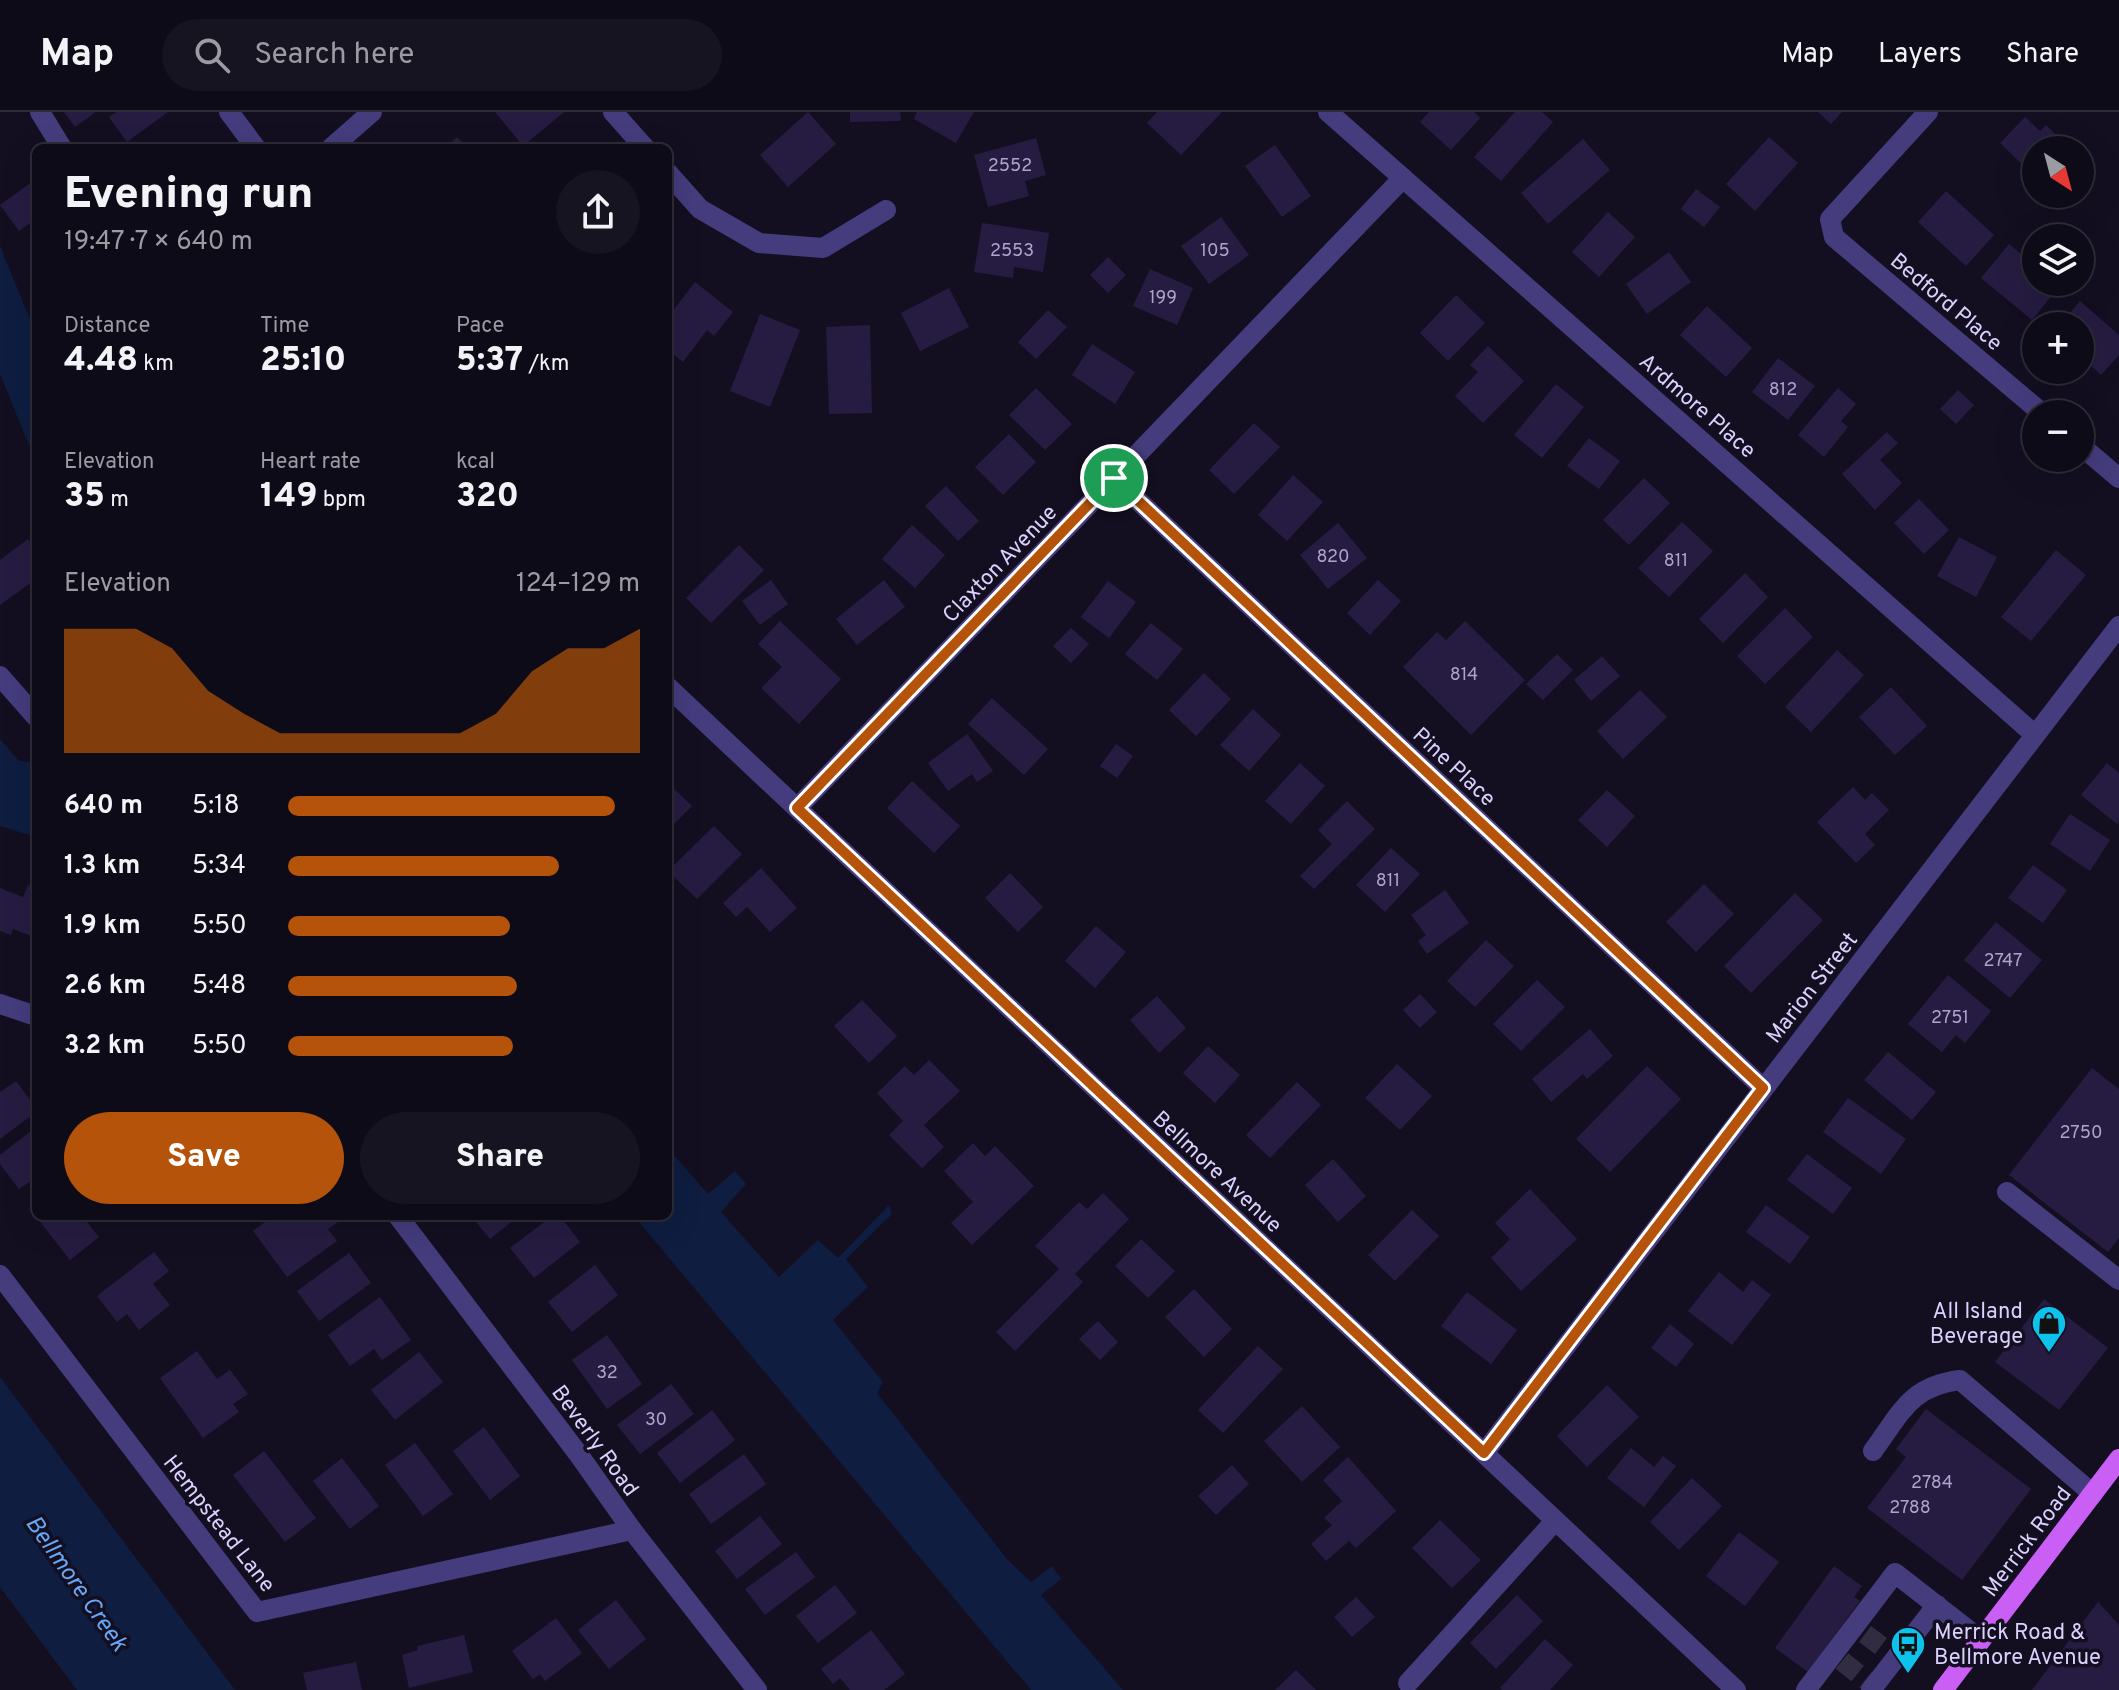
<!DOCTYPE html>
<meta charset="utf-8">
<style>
:root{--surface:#0e0b19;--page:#171422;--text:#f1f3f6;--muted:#9b9ba2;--line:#2e2b38;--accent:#b45309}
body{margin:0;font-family:Overpass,sans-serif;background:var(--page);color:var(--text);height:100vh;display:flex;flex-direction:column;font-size:30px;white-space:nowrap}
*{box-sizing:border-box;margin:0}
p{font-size:26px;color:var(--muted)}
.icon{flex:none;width:44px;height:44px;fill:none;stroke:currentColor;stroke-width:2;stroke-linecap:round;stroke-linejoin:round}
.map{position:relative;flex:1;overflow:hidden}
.panel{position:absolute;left:32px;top:32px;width:640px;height:1076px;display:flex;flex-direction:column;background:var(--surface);border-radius:12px;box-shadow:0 8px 32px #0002,0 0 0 2px var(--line)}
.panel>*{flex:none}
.needle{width:52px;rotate:144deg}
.buttons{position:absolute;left:2022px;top:24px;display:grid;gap:16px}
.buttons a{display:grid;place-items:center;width:72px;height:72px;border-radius:50%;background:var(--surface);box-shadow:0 8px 32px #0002,0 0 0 2px var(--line);font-size:40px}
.pin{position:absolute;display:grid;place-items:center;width:68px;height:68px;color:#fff;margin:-34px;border:4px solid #fff;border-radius:50%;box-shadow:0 2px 8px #0007}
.round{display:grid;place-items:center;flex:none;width:84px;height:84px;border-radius:42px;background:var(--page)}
.overview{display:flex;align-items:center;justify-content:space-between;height:136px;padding:0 32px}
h1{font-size:44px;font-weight:800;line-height:60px}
.stats{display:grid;grid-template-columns:repeat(3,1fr);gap:12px;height:136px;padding:8px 32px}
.stats div{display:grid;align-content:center}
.stats b{font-size:34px;font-weight:800}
.stats small{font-size:22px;font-weight:400}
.stats p{font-size:22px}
.chart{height:224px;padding:16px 32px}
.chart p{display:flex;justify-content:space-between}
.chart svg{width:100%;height:144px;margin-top:8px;fill:var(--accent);opacity:.7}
.action{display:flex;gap:16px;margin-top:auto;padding:16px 32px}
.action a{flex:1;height:92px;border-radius:48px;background:var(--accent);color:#fff;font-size:32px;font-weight:800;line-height:92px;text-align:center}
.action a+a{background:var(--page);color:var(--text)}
ul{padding:0 32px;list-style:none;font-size:26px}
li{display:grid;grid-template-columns:128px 96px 1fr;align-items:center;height:60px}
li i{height:20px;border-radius:10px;background:var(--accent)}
header{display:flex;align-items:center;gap:48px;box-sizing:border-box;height:112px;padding:0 40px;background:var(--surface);border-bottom:2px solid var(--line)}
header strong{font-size:38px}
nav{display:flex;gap:44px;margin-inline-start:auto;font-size:28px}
.search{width:560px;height:72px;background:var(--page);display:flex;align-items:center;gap:20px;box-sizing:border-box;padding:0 28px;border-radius:44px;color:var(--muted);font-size:30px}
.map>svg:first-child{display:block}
.water{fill:#0e1d40}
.building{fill:#261c41}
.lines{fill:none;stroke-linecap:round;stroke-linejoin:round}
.minor-tunnel{stroke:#312c42;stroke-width:20;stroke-dasharray:20 10;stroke-linecap:butt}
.minor{stroke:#443c7d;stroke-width:20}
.major{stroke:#ca5ff6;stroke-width:20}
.route-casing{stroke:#fff;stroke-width:16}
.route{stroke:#b45309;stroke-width:10}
.labels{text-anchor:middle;stroke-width:7;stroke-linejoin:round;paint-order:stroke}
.number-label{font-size:18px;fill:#ada4cd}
.street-label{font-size:22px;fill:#dad1fc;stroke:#130f21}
.poi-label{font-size:22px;fill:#dad1fc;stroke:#130f21;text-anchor:end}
.water-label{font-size:24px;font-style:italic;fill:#65a7f6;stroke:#130f21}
</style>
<header>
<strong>Map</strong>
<div class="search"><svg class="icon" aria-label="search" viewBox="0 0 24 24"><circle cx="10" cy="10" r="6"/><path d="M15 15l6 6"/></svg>Search here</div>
<nav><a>Map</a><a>Layers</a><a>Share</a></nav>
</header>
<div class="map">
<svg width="2119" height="1578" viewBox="0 0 2119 1578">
<rect width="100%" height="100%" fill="#130f21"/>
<g class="water">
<polygon points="0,134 36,222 36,350 0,262"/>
<polygon points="0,627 19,649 36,650 36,725 0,714"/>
<polygon points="668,1036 708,1082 735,1059 746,1072 721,1100 779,1165 818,1128 838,1146 889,1093 892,1102 846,1147 868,1175 833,1208 883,1270 877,1281 1007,1447 1031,1470 1052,1454 1061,1467 1041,1483 1123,1578 1031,1578 634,1104 668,1104"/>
<polygon points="0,1265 235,1578 77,1578 0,1475"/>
</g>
<g class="building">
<polygon points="64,0 96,0 75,15"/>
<polygon points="116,0 168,0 127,30 109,5"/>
<polygon points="495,0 564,0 523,34"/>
<polygon points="808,0 836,32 788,75 760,43"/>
<polygon points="850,0 900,0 901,9 850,10"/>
<polygon points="917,0 974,0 956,31 914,7"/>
<polygon points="1157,0 1222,0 1181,43 1147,11"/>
<polygon points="1429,0 1474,0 1480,6 1451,38 1420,10"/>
<polygon points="1515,0 1542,0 1553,10 1501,69 1474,45"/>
<polygon points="1818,0 1842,0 1831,12"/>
<polygon points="2025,5 2040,19 2046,13 2067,34 2063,38 2036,38 2036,66 2000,31"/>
<polygon points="457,25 467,36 445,36"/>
<polygon points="1769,25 1798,51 1755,99 1726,72"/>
<polygon points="1036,26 1046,63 1025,69 1029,84 988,95 974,43"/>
<polygon points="1583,27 1610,58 1548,112 1521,81"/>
<polygon points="1275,33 1311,84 1282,105 1245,54"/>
<polygon points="36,67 36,107 19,119 0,93"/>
<polygon points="1696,77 1720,95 1704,115 1681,97"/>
<polygon points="1946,79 1994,123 1966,154 1918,110"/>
<polygon points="1608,100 1635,125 1599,165 1572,140"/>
<polygon points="1221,105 1249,143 1209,172 1181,134"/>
<polygon points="982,111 1049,121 1043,160 1014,155 1013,166 974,160"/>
<polygon points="2009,132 2036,155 2036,170 2054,170 2059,175 2032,208 1981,166"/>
<polygon points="1669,140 1691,170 1647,202 1626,172"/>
<polygon points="1108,145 1126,163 1108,181 1090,163"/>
<polygon points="1150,157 1193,176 1177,213 1133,194"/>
<polygon points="695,170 733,200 714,224 707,218 683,250 668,238 668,205"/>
<polygon points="949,176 969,215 920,239 901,201"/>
<polygon points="1456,183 1485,211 1448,249 1420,221"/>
<polygon points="2080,189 2119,223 2119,243 2101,263 2080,244 2080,214 2059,214"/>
<polygon points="1707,194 1752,236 1726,265 1680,223"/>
<polygon points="1048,198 1067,215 1036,247 1018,230"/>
<polygon points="760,202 800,218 770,295 730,279"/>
<polygon points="870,213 872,301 829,302 826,215"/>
<polygon points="1092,232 1135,260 1115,292 1072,263"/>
<polygon points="1488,234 1524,269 1483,311 1455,284 1478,260 1470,253"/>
<polygon points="1778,246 1815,274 1788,308 1752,280"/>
<polygon points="1556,272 1584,295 1542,346 1514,323"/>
<polygon points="1036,276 1072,312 1045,338 1009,303"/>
<polygon points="1838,276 1856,292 1841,309 1848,315 1824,345 1798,323"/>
<polygon points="1958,278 1974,293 1956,312 1940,297"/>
<polygon points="1254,311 1280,335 1234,382 1209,358"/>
<polygon points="1887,320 1898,331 1880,348 1902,371 1875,398 1842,362"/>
<polygon points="1009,322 1036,350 1003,383 975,355"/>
<polygon points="1589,326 1620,349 1599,377 1567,354"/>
<polygon points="1293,363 1323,390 1287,429 1258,403"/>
<polygon points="1644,366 1670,391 1629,433 1603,408"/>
<polygon points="946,374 979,409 958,429 925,394"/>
<polygon points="1919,387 1949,418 1924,442 1894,411"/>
<polygon points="1682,410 1713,439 1669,485 1638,456"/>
<polygon points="1338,411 1367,446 1328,477 1300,443"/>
<polygon points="912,413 945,443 915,476 882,447"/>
<polygon points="1959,425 1997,445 1976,485 1937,464"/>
<polygon points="28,427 36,438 36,467 0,493 0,448"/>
<polygon points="739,433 764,458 711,511 686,486"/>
<polygon points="2056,438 2086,463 2031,529 2001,505"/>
<polygon points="1745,461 1768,485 1723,531 1699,507"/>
<polygon points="771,468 788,492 760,513 742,489"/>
<polygon points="884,468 905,495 857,533 836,507"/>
<polygon points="1378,468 1401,489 1370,523 1347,501"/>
<polygon points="1108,469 1136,490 1109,526 1081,505"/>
<polygon points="1785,496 1813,525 1765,572 1737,544"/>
<polygon points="780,509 841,567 799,612 761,576 782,555 758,532"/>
<polygon points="1465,509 1525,568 1471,623 1403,555 1437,520 1446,528"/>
<polygon points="1151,511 1183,537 1157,568 1125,542"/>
<polygon points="1071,516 1089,532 1071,551 1053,534"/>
<polygon points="1837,538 1864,563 1811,620 1785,595"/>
<polygon points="1557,542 1573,558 1543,588 1526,572"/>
<polygon points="1602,544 1620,564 1591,589 1574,568"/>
<polygon points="1204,561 1231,587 1196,624 1169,598"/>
<polygon points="1891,575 1927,614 1895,643 1859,605"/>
<polygon points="1640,578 1667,605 1623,647 1597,619"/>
<polygon points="992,586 1048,637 1024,663 968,612"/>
<polygon points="1253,597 1281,623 1249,659 1220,633"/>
<polygon points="967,622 993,659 977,670 972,662 948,679 928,651"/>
<polygon points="1116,632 1133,644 1117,666 1100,654"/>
<polygon points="1300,651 1325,674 1291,712 1265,689"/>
<polygon points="2107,651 2119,661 2119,709 2117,712 2081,683"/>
<polygon points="912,669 960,714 934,741 887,696"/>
<polygon points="668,671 692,694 668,718"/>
<polygon points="1853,675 1865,688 1872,681 1889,698 1865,722 1875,733 1856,751 1817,710"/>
<polygon points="1607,678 1635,704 1607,735 1578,708"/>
<polygon points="1347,689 1375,717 1314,777 1300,764 1332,732 1318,718"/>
<polygon points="2070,702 2110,728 2090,759 2050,732"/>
<polygon points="714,714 742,742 697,787 668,759"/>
<polygon points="1391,736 1420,762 1385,800 1356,773"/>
<polygon points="2033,753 2067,778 2043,811 2008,786"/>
<polygon points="761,756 797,796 770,820 747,795 736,805 723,791"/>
<polygon points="1010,761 1043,795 1018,820 985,786"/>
<polygon points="1704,772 1734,802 1696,840 1666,810"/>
<polygon points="28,773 36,776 36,826 13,817 11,823 0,819 0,776 23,785"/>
<polygon points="1445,778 1469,811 1427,842 1418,829 1426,823 1411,803"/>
<polygon points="1795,781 1823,808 1751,881 1724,854"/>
<polygon points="1996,810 2042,848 2010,886 1964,848"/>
<polygon points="1096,814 1126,840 1095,876 1065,849"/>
<polygon points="1486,828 1514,854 1475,895 1447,869"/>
<polygon points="1948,863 1991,899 1965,931 1956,923 1942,940 1908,912"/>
<polygon points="1537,868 1565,895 1521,939 1493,912"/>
<polygon points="1420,882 1437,900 1420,916 1403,898"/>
<polygon points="1157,884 1186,916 1159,941 1130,908"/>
<polygon points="862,888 897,924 869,951 834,914"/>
<polygon points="1590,917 1613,944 1587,967 1583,962 1551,990 1532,967"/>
<polygon points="1208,934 1240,963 1215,991 1183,961"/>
<polygon points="1888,940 1936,980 1912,1008 1864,968"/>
<polygon points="929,948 960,979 924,1013 944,1035 922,1056 889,1023 903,1009 877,981 905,954 914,963"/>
<polygon points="1397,952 1432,984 1400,1018 1365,986"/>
<polygon points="1647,954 1681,987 1610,1060 1576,1027"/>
<polygon points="2092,956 2119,977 2119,1126 2108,1140 2009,1063"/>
<polygon points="16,969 36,996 36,1000 0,1027 0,980"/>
<polygon points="1297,970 1321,993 1270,1046 1246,1023"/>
<polygon points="1848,986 1906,1027 1881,1062 1823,1020"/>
<polygon points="36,1015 36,1065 19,1077 0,1052 0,1043"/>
<polygon points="973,1031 985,1044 995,1034 1034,1074 972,1133 951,1111 973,1090 944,1059"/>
<polygon points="1807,1042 1852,1076 1833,1102 1787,1068"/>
<polygon points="1333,1047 1366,1084 1338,1110 1305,1073"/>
<polygon points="1530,1077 1577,1127 1521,1179 1491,1146 1510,1127 1495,1111"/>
<polygon points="1103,1081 1129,1107 1075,1162 1083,1170 1015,1239 996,1220 1059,1157 1035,1134 1079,1090 1087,1097"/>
<polygon points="36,1093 36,1104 82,1104 99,1125 70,1148 31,1098"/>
<polygon points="1766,1093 1810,1125 1790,1152 1746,1120"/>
<polygon points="1412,1098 1439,1124 1395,1169 1368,1143"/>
<polygon points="273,1104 331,1104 337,1111 328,1117 337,1129 287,1165 253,1119"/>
<polygon points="471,1104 519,1104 490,1127"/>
<polygon points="552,1104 560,1104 580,1130 534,1166 510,1136"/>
<polygon points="1141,1127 1175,1159 1148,1186 1115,1154"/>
<polygon points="154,1140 169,1159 153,1172 170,1193 139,1218 127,1202 117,1210 97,1184"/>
<polygon points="349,1141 371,1171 319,1209 297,1179"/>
<polygon points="595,1153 618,1183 572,1220 548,1190"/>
<polygon points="1719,1160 1743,1180 1752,1168 1771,1183 1732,1233 1688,1199"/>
<polygon points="1194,1177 1232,1217 1204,1245 1165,1205"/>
<polygon points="1467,1180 1517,1218 1491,1252 1441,1214"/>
<polygon points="380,1185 411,1228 382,1248 374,1237 350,1254 328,1223"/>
<polygon points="2044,1187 2108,1236 2059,1298 1995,1250"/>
<polygon points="1098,1209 1118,1230 1100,1248 1079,1227"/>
<polygon points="1670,1212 1694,1232 1676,1255 1651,1236"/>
<polygon points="607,1223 642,1272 607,1297 572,1248"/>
<polygon points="1258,1234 1283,1257 1223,1321 1198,1298"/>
<polygon points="197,1239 217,1267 230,1258 248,1282 233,1292 239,1300 203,1326 160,1266"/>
<polygon points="419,1240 443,1270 395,1308 371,1278"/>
<polygon points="671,1272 694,1302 640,1342 617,1313"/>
<polygon points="1607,1273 1639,1305 1587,1355 1557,1324"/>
<polygon points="1302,1294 1340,1335 1302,1370 1264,1329"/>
<polygon points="1926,1297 2031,1377 1962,1468 1867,1396 1906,1345 1896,1337"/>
<polygon points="712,1298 735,1328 680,1371 657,1341"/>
<polygon points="484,1315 520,1364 490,1388 453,1339"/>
<polygon points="415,1331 453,1382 423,1404 385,1353"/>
<polygon points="1631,1336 1654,1355 1663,1344 1676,1354 1644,1395 1607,1366"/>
<polygon points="264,1339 316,1406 285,1430 233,1363"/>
<polygon points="744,1342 766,1372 711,1412 689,1382"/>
<polygon points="1348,1345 1396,1399 1356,1436 1349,1429 1326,1449 1311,1432 1332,1413 1324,1406 1342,1389 1323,1368"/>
<polygon points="342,1346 379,1394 350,1417 313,1369"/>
<polygon points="1232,1353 1249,1372 1216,1403 1198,1384"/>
<polygon points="1692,1366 1722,1394 1679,1438 1650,1410"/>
<polygon points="760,1404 782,1432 737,1467 715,1439"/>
<polygon points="1440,1408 1481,1448 1452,1476 1412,1436"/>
<polygon points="1739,1420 1779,1450 1745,1494 1706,1464"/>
<polygon points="796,1440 815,1465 765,1503 745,1477"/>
<polygon points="1834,1454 1862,1474 1854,1485 1860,1489 1808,1560 1775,1536"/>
<polygon points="835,1473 857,1501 818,1531 796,1504"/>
<polygon points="1517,1483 1543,1509 1496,1557 1470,1531"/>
<polygon points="1356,1485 1375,1505 1352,1525 1334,1505"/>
<polygon points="616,1488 646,1527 609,1557 578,1518"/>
<polygon points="2098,1490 2119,1513 2119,1578 2032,1578"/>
<polygon points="556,1506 582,1541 545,1569 540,1562 533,1567 512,1539"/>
<polygon points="871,1518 905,1562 884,1578 850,1578 840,1566 833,1572 821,1557"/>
<polygon points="464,1523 473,1560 409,1576 402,1543 418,1538 417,1534"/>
<polygon points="1545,1527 1573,1553 1550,1578 1502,1578 1500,1576"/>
<polygon points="356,1550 362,1578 307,1578 303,1561"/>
<polygon points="1296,1558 1316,1578 1275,1578"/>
</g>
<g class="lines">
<g class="minor-tunnel">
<polyline points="1865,1522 1889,1540"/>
<polyline points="1842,1549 1867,1569"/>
</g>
<g class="minor">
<polyline points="40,0 62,36"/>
<polyline points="229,0 256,36"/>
<polyline points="613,0 645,36"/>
<polyline points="1328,0 2035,623"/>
<polyline points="1928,0 1830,107 1834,125 2043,302"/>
<polyline points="331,36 372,0"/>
<polyline points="668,61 700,97 759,131 823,136 886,98"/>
<polyline points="2080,333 2119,366"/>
<polyline points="1114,366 1763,976"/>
<polyline points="0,564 36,605"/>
<polyline points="668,575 1736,1578"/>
<polyline points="797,696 1403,66"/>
<polyline points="0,892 36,904"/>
<polyline points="2007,1080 2119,1168"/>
<polyline points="398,1104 579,1343 632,1418 757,1578"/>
<polyline points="0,1163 257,1500 632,1418"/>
<path d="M1873,1339C1901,1301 1910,1274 1960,1268L2093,1382"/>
<polyline points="1484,1341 2119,514"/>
<polyline points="1408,1571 1555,1409"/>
<polyline points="1806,1578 1895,1461 1981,1528"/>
<polyline points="1871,1578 1937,1493"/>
</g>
<polyline class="major" points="1943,1578 2119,1347"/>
</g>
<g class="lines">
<g class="route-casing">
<polygon id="route" points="1114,366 1763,976 1484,1341 797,696"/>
</g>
<use href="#route" class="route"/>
</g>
<defs>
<g id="shop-pin" transform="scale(1.8)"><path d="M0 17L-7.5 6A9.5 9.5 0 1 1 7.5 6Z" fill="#0ec3eb" stroke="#130f21"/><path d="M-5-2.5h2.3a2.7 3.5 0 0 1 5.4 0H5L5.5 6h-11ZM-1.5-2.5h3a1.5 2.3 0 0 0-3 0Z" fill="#111"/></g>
<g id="bus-pin" transform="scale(1.8)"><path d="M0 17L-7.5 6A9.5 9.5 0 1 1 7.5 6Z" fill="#0ec3eb" stroke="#130f21"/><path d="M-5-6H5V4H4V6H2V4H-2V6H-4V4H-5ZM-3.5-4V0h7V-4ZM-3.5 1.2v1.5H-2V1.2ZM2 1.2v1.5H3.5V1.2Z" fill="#111"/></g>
</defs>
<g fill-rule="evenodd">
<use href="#shop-pin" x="2049" y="1211"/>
<use href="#bus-pin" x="1908" y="1532"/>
</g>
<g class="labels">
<g class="number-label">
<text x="1010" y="59">2552</text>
<text x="1012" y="144">2553</text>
<text x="1215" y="144">105</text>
<text x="1163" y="191">199</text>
<text x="1783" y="283">812</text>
<text x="1333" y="450">820</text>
<text x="1676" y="454">811</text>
<text x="1464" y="568">814</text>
<text x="1388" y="774">811</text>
<text x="2003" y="854">2747</text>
<text x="1950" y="911">2751</text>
<text x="2081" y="1026">2750</text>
<text x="607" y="1266">32</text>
<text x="656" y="1313">30</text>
<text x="1932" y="1376">2784</text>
<text x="1910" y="1401">2788</text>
</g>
<g class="street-label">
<text transform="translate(1947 189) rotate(40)" y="8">Bedford Place</text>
<text transform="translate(1698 293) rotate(41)" y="8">Ardmore Place</text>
<text transform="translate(999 451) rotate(-46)" y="8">Claxton Avenue</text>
<text transform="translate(1455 654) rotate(43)" y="8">Pine Place</text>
<text transform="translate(1811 875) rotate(-52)" y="8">Marion Street</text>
<text transform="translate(1218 1059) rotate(43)" y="8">Bellmore Avenue</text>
<text transform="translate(596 1328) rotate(54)" y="8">Beverly Road</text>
<text transform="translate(220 1411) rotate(52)" y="8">Hempstead Lane</text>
<text transform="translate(2026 1429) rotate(-53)" y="8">Merrick Road</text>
</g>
<g class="poi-label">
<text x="2023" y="1206">All Island<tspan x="2023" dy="25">Beverage</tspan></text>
<text x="1934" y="1527" text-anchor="start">Merrick Road &amp;<tspan x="1934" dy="25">Bellmore Avenue</tspan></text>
</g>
<g class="water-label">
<text transform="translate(77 1471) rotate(55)" y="8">Bellmore Creek</text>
</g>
</g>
</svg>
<div class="buttons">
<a><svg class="needle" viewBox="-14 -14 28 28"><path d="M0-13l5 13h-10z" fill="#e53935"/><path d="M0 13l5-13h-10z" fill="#9b9ba2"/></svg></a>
<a><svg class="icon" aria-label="layers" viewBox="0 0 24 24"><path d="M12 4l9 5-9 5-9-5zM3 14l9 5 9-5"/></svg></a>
<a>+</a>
<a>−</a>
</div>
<div class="pin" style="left:1114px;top:366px;background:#1e9e55"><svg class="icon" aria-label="arrive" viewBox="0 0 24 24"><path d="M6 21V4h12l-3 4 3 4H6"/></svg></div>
<section class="panel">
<div class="overview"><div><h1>Evening run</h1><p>19:47 · 7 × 640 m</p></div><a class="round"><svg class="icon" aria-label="share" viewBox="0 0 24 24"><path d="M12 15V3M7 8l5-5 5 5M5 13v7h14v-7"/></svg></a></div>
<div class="stats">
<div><p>Distance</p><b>4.48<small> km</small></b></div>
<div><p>Time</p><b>25:10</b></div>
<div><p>Pace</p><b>5:37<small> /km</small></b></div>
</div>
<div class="stats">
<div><p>Elevation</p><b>35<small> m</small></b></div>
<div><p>Heart rate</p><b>149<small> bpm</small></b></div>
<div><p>kcal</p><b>320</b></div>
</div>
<div class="chart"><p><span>Elevation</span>124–129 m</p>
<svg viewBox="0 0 160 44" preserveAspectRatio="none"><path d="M0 44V6L10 6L20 6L30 12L40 25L50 32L60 38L70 38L80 38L90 38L100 38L110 38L120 32L130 19L140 12L150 12L160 6V44z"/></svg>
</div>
<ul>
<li><b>640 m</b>5:18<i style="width:93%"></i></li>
<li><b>1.3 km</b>5:34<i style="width:77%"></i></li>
<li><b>1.9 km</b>5:50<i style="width:63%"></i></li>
<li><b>2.6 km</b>5:48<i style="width:65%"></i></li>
<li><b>3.2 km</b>5:50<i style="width:64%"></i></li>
</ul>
<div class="action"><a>Save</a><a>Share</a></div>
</section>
</div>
